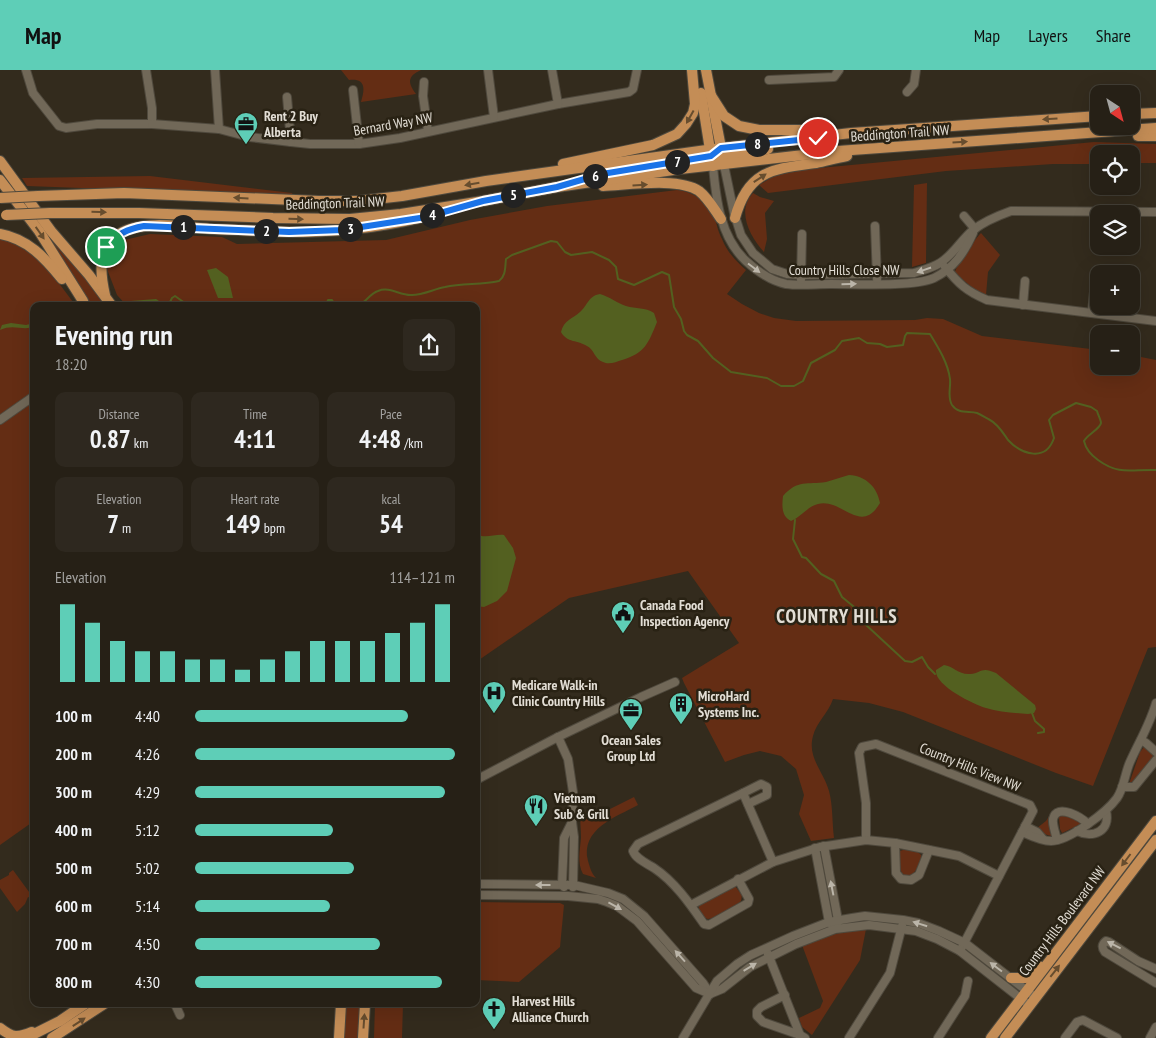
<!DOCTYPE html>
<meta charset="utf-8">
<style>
:root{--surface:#262016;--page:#2e281f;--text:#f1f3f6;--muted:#a4a3a1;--line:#423e35;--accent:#5eceb7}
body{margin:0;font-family:"PT Sans Narrow",sans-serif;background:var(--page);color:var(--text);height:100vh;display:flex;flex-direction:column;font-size:19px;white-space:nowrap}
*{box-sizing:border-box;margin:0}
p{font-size:16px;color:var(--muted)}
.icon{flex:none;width:28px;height:28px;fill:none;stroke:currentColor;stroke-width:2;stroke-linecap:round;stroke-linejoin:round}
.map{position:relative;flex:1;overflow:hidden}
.details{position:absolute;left:30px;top:232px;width:450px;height:705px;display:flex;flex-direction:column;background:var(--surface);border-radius:10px;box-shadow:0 5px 20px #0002,0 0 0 1px var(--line)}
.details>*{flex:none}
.needle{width:32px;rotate:144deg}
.fabs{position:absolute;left:1090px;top:15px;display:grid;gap:10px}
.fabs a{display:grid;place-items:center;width:50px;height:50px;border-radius:10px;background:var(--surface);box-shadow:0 5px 20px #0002,0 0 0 1px var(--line);font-size:25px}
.pin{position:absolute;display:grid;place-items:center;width:42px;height:42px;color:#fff;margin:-21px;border:2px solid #fff;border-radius:50%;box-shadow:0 1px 5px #0007}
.km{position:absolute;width:25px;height:25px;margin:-12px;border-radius:50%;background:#222;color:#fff;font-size:14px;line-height:25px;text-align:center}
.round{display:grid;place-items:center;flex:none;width:52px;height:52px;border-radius:10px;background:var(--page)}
.overview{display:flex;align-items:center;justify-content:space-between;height:85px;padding:0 25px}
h1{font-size:28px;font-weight:800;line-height:38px}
.metrics{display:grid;grid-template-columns:repeat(3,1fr);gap:8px;height:85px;padding:5px 25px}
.metrics div{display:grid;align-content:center;border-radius:10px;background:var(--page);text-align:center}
.metrics b{font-size:25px;font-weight:800}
.metrics small{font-size:14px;font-weight:400}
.metrics p{font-size:14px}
.chart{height:140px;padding:10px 25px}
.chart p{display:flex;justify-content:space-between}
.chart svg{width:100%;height:90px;margin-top:5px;stroke:var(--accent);stroke-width:6}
ul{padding:0 25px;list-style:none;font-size:16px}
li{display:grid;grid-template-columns:80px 60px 1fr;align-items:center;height:38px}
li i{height:12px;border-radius:6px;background:var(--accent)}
header{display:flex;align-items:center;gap:30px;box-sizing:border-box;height:70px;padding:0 25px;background:var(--accent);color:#111}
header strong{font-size:24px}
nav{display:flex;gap:28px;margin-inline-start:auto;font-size:18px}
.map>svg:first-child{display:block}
.green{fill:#642d14}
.water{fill:#536020}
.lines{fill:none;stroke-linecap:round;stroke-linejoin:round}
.stream{stroke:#536020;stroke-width:2}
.minor-casing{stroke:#4f493d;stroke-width:10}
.major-casing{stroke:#4f493d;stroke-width:12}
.minor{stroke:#716858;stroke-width:8}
.major{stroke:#c48d56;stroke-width:10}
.major-bridge-casing{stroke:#4f493d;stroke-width:12;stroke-linecap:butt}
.major-bridge{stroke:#c48d56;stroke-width:10}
.oneway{fill:#674d2e}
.oneway2{fill:#bbb5a9}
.route-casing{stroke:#fff;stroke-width:10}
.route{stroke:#1a73e8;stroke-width:6}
.labels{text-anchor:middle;stroke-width:5;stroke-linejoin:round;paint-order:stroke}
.poi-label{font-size:14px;font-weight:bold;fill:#e3ded5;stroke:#292214;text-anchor:start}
.street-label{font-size:14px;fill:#e3ded5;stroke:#292214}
.district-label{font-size:19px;font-weight:bold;letter-spacing:1px;fill:#e3ded5;stroke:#292214}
</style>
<header>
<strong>Map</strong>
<nav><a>Map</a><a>Layers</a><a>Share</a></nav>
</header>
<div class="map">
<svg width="1156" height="968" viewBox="0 0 1156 968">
<rect width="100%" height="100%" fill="#332b1d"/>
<g class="green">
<path d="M341,0H421C408,6 407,12 416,24L361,32C365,19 366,8 349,10Z"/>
<polygon points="1094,72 1156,74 1156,93 1131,93 1131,84 1099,84 1099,94 1053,94 946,101 768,123 759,115 776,105 809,99"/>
<polygon points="150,106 292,123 293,126 27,116 22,108"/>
<polygon points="927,113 926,193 912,197 914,115"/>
<path d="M677,120C691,121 710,132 714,146C717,154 718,162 722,169C727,182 736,191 746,200L727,224L742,234L759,243L774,248L796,251L915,250L927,248L943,249L982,266L1099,280V296H1131V285L1156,290V577L1148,578L1093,716L1056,703L903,642L869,633L833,629C829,642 816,653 813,666C807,688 824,702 829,721C833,736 832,753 834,768L811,771L799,744L804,725L796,699L781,686L760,681L744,685L725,692L684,613L682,608L739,573L688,501L569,528L476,592V236H127L117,225L107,199L109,185L120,171L150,164L222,167L237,174L386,170L470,150L547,136Z"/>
<path d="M753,123L760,127L774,131L765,143L767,169L764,182C750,167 736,141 753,123Z"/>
<polygon points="41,153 108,236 90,236 63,198"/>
<path d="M981,163L1000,185L988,202L986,225L974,219L955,203C955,196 975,169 981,163Z"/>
<polygon points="0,168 18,173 43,192 76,236 34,236 34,751 0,775"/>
<polygon points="1144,677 1153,683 1152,692 1133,714 1129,714 1140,682"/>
<path d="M634,727L638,735C616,747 580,759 588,791C590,797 591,803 596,808L583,804C577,793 580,780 581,768C581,760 580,751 580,743L606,741Z"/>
<polygon points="1051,743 1052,743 1053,765 1051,766 1044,764 1037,758 1046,751"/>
<polygon points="1063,745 1071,746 1081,751 1081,754 1062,763 1060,759 1059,747"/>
<path d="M906,779L916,780L921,785C922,792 916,802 910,806L903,805L899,797L900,781Z"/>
<polygon points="13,800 32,826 31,828 28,827 25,834 17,842 0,818 0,810 9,805 9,803"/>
<path d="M735,816L742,825L741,831L739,833C733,837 714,849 708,849C703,848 700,844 698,840L700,833Z"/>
<polygon points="476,832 560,833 564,835 560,877 519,912 476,910"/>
<path d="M866,859L860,890L812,965L802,957L799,948L820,938L823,931L802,875C823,866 843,861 866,859Z"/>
<polygon points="346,934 361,934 359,968 343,968"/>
<polygon points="375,934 403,934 402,968 374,968"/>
</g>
<g class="water">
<polygon points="216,198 228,207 233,228 218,228 207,200"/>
<path d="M600,224C610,227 617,233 626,236C636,239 645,237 654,243L657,252C648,274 645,283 622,290C616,292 609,295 603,292C595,290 594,279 587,276C578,270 567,273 561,262C564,250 572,249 580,242C588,235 588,226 600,224Z"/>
<path d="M11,253L26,255L34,253V256C24,262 14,253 0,260L2,255Z"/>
<path d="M849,405C866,406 877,417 880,433C861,466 842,428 818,434C808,436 801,447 791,451C781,446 782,435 783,426C798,409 807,415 826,412C834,410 841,407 849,405Z"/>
<path d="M476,464C485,469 494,464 504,465L513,478L516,488L507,521L497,531L484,537L476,536Z"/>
<path d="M944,595C953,596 959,605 970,604C982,603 981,596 996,603L1035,635L1036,639L1034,643L1028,644C1014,643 999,642 986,638C973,634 934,615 936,600Z"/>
</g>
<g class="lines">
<g class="stream">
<polyline points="115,235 131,232 156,230 164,236"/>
<polyline points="168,236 172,228 175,226 189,236"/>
<polyline points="326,236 328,230 332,230 335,236"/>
<polyline points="344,236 350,235 356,236"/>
<path d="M357,236C366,233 369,224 378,221C390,216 400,226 412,225C423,225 434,219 445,217C463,213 481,215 499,211C506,206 505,197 506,189L512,185L551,171L557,172L565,182L571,185L592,182L609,190L616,197L618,209L634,215L662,202L669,205L674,237L681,249L684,261L687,265L698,271L713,288L731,302L767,308L781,316H794L803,311L811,293L835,280L842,271L859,268L867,273L880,274L887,277L903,275L905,266L907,263L930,264C938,277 948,293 950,309C951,318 947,327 952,335C958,344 968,341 977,343C982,345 986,348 990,350C998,354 1003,363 1008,370C1022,385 1046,392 1054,368L1049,350L1053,345L1076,333L1091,337L1097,341C1098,345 1101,350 1101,353C1100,359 1087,365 1084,371C1086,380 1091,385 1098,390C1120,406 1132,399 1156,400"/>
<polyline points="795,450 793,469 802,487 806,488 821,504 834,511 842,527 859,541 865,554 905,591 912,592 922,587 928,597 935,604"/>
<polyline points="1032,643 1035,651 1044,659 1044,662 1038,663"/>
</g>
<g class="minor-casing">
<g id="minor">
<polyline points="26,0 33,23 59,56 66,58 97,54 152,54 152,38 146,0"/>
<polyline points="215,0 219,59 249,67 291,72 310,74 359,74 400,68 558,34 629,22 633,19 637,0"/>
<polyline points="488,0 494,47"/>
<polyline points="552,0 558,34"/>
<polyline points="769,10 834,7 839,0"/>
<polyline points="424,12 423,26 428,61"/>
<polyline points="353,20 359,74"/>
<polyline points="907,22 914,14 916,0"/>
<polyline points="287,27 291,72"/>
<polyline points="152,54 219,59"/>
<path d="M724,95L734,143L741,165L753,183L772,199L787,204L801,205L914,203C923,200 932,198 940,193C953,185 961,170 973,160C985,151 997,146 1011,141L1156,142"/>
<path d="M713,96C716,129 720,167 746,191C757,201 771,211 786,214C800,216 816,214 831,214C856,214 914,217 934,208C954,198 964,183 973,163"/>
<polyline points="964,146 975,159"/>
<polyline points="875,156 877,209"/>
<path d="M945,197C959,214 966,221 987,230L1156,251"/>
<polyline points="801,210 802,164"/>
<polyline points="1023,235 1025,211"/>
<polyline points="1092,243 1095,211"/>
<polyline points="0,350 34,326"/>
<polyline points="558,667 568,689 573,722 572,752 574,767 573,817"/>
<polyline points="1141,670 1146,673 1156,682"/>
<polyline points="476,710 558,667 641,627 675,612"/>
<polyline points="1122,717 1134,717 1156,690"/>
<polyline points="743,723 761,714 767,717 767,725 748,734"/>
<polyline points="1025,756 1037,762 1043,769"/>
<path d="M1077,761C1093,769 1111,761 1106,741"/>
<path d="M1022,762C1031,766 1041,771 1051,771C1069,771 1107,742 1117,728C1124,718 1125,703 1130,692C1139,672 1150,654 1156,633"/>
<polyline points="866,770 866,733 859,683 862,677 876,674 1030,735 1033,741 960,881"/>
<path d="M1057,770C1056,764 1052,755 1053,749C1057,732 1082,748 1088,754"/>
<polyline points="895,773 896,803 901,809 911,810 919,805 929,780"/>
<polyline points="824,776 838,850 837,854"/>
<polyline points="815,778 829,852 831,854"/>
<path d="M738,809L749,829L748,833L709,855L704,854C690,834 675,812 654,798C646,793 636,789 633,781L638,774L743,723L773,792"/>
<polyline points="476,814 574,815 608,823 623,829 644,846 703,913 710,924"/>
<polyline points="564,817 562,815 564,768 572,752"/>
<polyline points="476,825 568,826 598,829 607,832 617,836 637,851 696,918 710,924"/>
<polyline points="691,835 773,792 820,777 866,770 895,773 959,786 999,806"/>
<polyline points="768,884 800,965 805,968"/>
<path d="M1156,899L1138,891L1109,872L1106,871C1101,875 1102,878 1105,882L1156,913"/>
<polyline points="710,924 722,919 750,897 796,874 835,859 869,855 916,861 937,869 960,881 1029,935"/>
<polyline points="785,925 761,937 757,941 757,946 763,952 800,965"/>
<polyline points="175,934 180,945"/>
<polyline points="683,968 717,911 737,894 751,885 793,866 829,852 852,848 865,846 903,850 918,853 939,861 965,873 1031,924"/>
<polyline points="849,968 890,903 902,856"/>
<polyline points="938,968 965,926 968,911"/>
<polyline points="1065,968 1077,952 1083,950 1117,968"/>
<polyline points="1150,968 1156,957"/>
</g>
</g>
<g class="major-casing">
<g id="major">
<polyline points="706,0 722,83"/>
<polyline points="701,23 711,86"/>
<polyline points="710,24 724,46 739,56 759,60 802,60 828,62"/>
<polyline points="1131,44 1156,43"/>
<polyline points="1138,66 1156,66"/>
<polyline points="0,91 51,161 89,205 112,236"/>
<polyline points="563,94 653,75 677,64 686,54 693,43 695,34 692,0"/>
<polyline points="713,96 722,86 768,79"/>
<polyline points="628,100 711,86 718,80"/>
<polyline points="0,110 39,161 83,231 85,236"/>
<path d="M603,116C628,115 679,107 699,121C708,128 714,139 721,149"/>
<polyline points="38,126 124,123 319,131 358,131 402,126 486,111 721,78 851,63 1099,46"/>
<polyline points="50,143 139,143 273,148 350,149 401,144 483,131 557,117 680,99 838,81 1156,58"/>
<path d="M735,148C748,100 773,99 816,93C826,91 836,88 847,86"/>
<path d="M0,164C28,169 45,188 62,209"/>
<path d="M105,225C100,203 97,179 119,164C142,149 186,157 212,159C243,160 273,162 303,162C347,161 392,156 434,144"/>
<polyline points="1011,908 1026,908 1039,896"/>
<path d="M0,958C13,968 17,968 32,962"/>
<polyline points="26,968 60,951 85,934"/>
<polyline points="52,968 104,934"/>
<polyline points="339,968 341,934"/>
<polyline points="363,968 365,934"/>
<polyline points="991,968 1156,751"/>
<polyline points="1005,968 1156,770"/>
</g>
</g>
<use href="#minor" class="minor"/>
<use href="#major" class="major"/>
<g class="major-bridge-casing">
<g id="major-bridge">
<polyline points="0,128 38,126"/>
<polyline points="6,145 50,143"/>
</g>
</g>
<use href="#major-bridge" class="major-bridge"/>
</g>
<defs><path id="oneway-solid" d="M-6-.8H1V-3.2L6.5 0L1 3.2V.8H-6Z" transform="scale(1.25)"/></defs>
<g class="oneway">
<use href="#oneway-solid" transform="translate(690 47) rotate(119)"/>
<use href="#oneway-solid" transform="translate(1050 49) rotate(176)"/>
<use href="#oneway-solid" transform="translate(960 72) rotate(-4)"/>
<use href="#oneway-solid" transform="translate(760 108) rotate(-33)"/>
<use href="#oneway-solid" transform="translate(472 114) rotate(170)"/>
<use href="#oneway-solid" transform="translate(640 115) rotate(-3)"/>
<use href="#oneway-solid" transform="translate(241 128) rotate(-177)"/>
<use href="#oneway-solid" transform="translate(99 142) rotate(1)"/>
<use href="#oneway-solid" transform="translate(296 149) rotate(1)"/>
<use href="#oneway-solid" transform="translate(40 163) rotate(55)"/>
<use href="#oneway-solid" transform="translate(1126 790) rotate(127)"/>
<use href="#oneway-solid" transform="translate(1055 901) rotate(-52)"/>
<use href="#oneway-solid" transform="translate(364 951) rotate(-86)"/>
<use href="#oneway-solid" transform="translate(79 952) rotate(-33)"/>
</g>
<g class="oneway2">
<use href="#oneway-solid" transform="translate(754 198) rotate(37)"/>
<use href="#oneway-solid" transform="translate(924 200) rotate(161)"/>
<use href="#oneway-solid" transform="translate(849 214) rotate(-1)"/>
<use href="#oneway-solid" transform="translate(543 815) rotate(-180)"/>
<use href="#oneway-solid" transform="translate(832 818) rotate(-101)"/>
<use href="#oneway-solid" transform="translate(615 836) rotate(29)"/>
<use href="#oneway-solid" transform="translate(920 854) rotate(-163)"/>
<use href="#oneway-solid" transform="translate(1114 875) rotate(-153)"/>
<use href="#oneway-solid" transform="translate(680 886) rotate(-132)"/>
<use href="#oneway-solid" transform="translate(750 897) rotate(-31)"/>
<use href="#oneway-solid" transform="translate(996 897) rotate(-143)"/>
</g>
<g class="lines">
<g class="route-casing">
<path id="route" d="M106,177C117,164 127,159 144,156L289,162L342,160L426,147L483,131L557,117L602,104L711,86L721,78L818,68"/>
</g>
<use href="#route" class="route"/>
</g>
<defs>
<g id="office-pin" transform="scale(1.25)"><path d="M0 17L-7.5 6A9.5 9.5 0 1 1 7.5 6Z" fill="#5eceb7" stroke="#292214"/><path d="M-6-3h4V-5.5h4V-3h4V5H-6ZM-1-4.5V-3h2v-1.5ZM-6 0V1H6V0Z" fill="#111"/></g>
<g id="civic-pin" transform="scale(1.25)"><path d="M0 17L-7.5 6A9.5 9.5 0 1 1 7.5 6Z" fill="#5eceb7" stroke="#292214"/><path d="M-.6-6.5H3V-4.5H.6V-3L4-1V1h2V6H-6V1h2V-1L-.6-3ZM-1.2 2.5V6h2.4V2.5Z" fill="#111"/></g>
<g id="hospital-pin" transform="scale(1.25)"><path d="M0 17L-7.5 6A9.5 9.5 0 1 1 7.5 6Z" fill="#5eceb7" stroke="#292214"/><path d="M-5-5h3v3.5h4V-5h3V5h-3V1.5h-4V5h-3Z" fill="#111"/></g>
<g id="building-pin" transform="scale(1.25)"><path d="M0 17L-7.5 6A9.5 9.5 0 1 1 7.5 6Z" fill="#5eceb7" stroke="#292214"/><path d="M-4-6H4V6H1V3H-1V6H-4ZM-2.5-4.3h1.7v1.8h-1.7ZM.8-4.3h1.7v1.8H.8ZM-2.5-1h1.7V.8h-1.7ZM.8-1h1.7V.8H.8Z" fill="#111"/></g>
<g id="restaurant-pin" transform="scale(1.25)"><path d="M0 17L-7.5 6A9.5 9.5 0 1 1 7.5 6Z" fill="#5eceb7" stroke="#292214"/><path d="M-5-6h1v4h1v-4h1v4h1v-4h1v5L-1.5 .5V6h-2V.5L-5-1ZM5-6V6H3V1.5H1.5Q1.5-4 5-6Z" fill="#111"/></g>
<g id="church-pin" transform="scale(1.25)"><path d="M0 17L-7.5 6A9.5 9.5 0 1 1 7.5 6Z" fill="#5eceb7" stroke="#292214"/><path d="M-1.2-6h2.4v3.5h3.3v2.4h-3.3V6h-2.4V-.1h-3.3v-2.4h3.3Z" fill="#111"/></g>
</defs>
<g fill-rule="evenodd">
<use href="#office-pin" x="246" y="54"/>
<use href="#civic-pin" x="623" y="543"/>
<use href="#hospital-pin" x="494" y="623"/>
<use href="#building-pin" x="681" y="634"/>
<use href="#office-pin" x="631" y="640"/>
<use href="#restaurant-pin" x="536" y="736"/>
<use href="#church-pin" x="494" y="939"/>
</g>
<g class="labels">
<g class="poi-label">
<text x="264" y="51">Rent 2 Buy<tspan x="264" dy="16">Alberta</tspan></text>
<text x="640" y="540">Canada Food<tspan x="640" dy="16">Inspection Agency</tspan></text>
<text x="512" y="620">Medicare Walk-in<tspan x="512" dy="16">Clinic Country Hills</tspan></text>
<text x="698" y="631">MicroHard<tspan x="698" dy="16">Systems Inc.</tspan></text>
<text x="631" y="675" text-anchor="middle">Ocean Sales<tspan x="631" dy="16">Group Ltd</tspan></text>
<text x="554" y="733">Vietnam<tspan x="554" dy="16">Sub &amp; Grill</tspan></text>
<text x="512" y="936">Harvest Hills<tspan x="512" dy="16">Alliance Church</tspan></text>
</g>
<g class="street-label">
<text transform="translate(393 54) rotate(-10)" y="5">Bernard Way NW</text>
<text transform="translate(900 63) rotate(-4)" y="5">Beddington Trail NW</text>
<text transform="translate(335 133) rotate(-2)" y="5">Beddington Trail NW</text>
<text x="844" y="205">Country Hills Close NW</text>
<text transform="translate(970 697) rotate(22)" y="5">Country Hills View NW</text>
<text transform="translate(1062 851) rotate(-53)" y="5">Country Hills Boulevard NW</text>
</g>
<g class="district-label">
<text x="837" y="553">COUNTRY HILLS</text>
</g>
</g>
</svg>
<div class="fabs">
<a><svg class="needle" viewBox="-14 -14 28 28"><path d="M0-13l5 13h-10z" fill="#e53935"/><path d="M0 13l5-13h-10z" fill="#a4a3a1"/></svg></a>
<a><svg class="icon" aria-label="locate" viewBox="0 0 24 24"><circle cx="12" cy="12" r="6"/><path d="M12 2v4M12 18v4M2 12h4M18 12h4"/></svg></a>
<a><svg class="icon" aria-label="layers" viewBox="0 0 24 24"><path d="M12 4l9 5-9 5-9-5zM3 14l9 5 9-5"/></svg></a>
<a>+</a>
<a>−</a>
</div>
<div class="pin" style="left:106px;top:177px;background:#1e9e55"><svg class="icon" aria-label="arrive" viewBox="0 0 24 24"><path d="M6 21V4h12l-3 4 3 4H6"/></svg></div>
<div class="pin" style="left:818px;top:68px;background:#d93025"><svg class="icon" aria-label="check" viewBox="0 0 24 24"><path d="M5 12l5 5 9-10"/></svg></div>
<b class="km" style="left:183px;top:157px">1</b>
<b class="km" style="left:266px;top:161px">2</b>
<b class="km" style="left:350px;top:159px">3</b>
<b class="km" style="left:432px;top:145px">4</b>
<b class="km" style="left:513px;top:125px">5</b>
<b class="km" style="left:595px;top:106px">6</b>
<b class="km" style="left:677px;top:92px">7</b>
<b class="km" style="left:757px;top:74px">8</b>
<section class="details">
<div class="overview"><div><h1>Evening run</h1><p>18:20</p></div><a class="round"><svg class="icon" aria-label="share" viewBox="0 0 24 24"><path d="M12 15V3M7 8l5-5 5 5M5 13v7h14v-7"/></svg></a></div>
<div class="metrics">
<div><p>Distance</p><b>0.87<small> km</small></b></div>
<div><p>Time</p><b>4:11</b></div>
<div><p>Pace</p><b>4:48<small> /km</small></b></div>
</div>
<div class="metrics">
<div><p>Elevation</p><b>7<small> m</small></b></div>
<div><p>Heart rate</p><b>149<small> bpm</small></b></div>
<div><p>kcal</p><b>54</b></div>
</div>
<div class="chart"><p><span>Elevation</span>114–121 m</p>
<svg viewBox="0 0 160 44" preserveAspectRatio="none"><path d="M5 44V6M15 44V15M25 44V24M35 44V29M45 44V29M55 44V33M65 44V33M75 44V38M85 44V33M95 44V29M105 44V24M115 44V24M125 44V24M135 44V20M145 44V15M155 44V6"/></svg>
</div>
<ul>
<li><b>100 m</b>4:40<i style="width:82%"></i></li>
<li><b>200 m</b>4:26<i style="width:100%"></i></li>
<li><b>300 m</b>4:29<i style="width:96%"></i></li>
<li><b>400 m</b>5:12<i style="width:53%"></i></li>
<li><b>500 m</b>5:02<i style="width:61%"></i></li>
<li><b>600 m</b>5:14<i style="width:52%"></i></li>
<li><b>700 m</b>4:50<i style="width:71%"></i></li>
<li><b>800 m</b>4:30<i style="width:95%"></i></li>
</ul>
</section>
</div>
